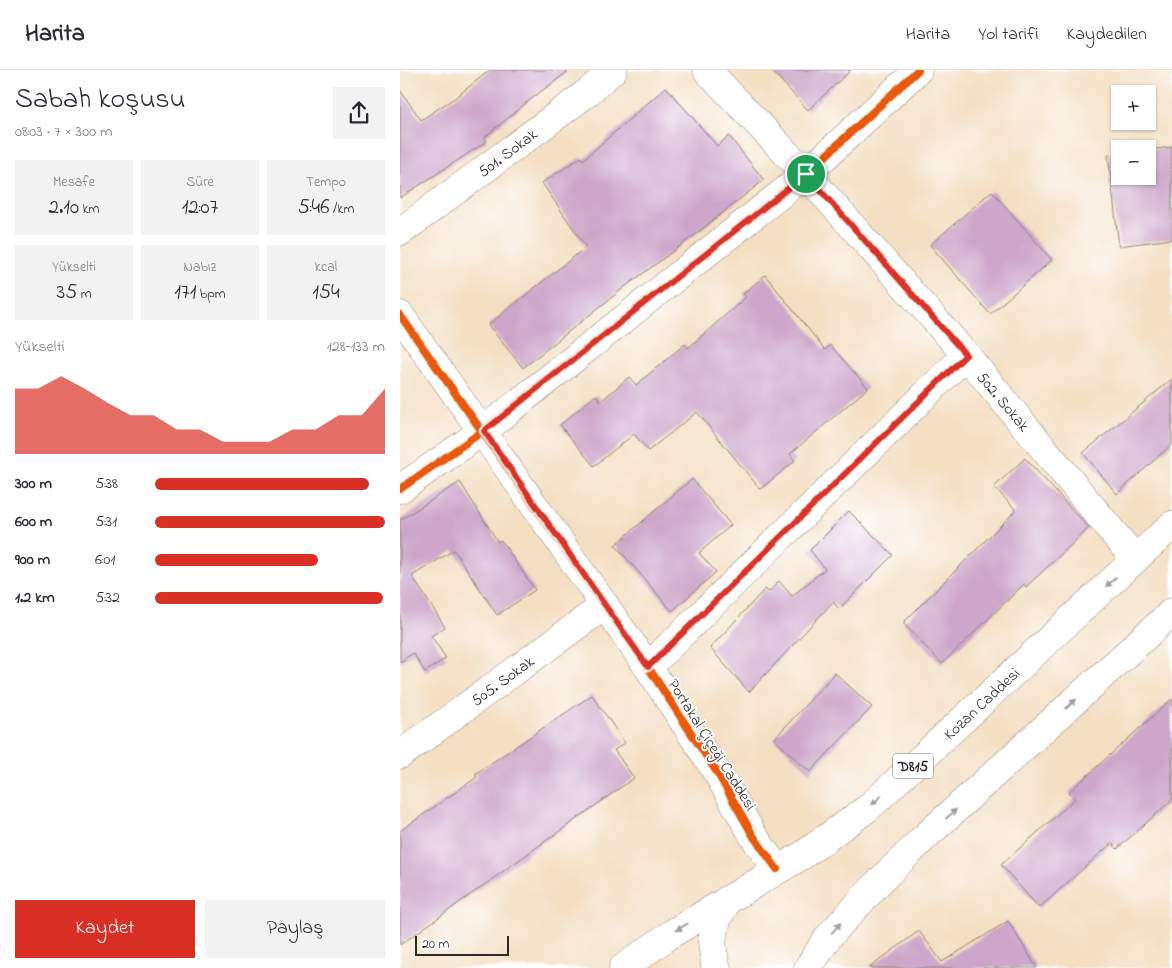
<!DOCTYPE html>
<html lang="tr">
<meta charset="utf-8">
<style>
:root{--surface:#fff;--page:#f2f2f3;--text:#2b2b33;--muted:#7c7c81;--line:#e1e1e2;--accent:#d93025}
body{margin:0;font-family:"Indie Flower",sans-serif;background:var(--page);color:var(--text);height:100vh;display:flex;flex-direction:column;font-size:19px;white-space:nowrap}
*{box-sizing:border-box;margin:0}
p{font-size:16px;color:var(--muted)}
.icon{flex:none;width:28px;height:28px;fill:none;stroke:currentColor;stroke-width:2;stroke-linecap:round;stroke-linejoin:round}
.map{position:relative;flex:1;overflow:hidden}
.sheet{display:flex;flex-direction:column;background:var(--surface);width:400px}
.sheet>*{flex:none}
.controls{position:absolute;left:711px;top:15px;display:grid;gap:10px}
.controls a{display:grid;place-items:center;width:45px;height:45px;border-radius:0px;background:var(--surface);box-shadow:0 1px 4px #0004;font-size:25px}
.scale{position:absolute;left:15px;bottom:12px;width:94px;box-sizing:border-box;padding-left:5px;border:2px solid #2b2b2b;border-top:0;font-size:14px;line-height:18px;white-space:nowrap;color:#2b2b2b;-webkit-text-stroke:4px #fff;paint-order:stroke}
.pin{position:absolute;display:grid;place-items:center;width:42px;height:42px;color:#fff;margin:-21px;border:2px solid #fff;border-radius:50%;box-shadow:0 1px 5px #0007}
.round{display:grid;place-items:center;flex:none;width:52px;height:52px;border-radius:0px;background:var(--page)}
.summary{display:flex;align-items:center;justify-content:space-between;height:85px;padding:0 15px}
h1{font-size:28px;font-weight:600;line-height:38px}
.metrics{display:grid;grid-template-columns:repeat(3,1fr);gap:8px;height:85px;padding:5px 15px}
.metrics div{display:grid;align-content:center;border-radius:0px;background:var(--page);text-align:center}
.metrics b{font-size:21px;font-weight:600}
.metrics small{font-size:14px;font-weight:400}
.metrics p{font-size:14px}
.chart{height:140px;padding:10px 15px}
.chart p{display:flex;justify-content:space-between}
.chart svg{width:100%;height:90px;margin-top:5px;fill:var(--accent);opacity:.7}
.cta{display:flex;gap:10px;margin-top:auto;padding:10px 15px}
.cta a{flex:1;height:58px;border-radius:0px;background:var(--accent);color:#fff;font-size:20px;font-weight:600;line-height:58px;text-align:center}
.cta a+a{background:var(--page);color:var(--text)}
ul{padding:0 15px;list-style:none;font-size:16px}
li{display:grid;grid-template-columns:80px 60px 1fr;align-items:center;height:38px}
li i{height:12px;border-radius:6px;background:var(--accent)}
header{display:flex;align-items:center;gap:30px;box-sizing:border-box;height:70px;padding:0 25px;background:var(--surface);border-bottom:1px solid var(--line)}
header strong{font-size:24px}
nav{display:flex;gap:28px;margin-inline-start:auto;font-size:18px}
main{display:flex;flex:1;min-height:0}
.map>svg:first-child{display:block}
.building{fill:#cda7cb}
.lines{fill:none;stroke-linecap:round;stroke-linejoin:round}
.minor-casing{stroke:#908577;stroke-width:29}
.highway-casing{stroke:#908577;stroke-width:29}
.minor{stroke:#fff;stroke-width:28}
.highway{stroke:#fff;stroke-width:28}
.cycleway-casing{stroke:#fff;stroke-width:11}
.cycleway{stroke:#e8590c;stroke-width:8}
.oneway{fill:#a0a0a0}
.route-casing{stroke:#fff;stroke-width:10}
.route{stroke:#d93025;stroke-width:6}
.labels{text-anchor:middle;stroke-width:4;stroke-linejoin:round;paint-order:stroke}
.shield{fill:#fff;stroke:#6b6b6b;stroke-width:1}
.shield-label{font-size:15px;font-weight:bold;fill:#2b2b2b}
.street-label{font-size:16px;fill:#2b2b2b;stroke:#fff}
</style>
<header>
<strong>Harita</strong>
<nav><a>Harita</a><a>Yol tarifi</a><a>Kaydedilen</a></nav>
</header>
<main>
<section class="sheet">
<div class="summary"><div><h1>Sabah koşusu</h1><p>08:03 · 7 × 300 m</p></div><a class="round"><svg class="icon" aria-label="share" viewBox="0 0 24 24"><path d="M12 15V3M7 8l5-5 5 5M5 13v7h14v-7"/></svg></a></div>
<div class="metrics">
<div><p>Mesafe</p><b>2.10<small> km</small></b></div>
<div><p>Süre</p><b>12:07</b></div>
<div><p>Tempo</p><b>5:46<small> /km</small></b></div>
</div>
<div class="metrics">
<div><p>Yükselti</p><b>35<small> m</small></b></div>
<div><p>Nabız</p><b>171<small> bpm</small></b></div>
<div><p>kcal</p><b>154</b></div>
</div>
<div class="chart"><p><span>Yükselti</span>128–133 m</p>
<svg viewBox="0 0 160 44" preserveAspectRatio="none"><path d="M0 44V12L10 12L20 6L30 12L40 19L50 25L60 25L70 32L80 32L90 38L100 38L110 38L120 32L130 32L140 25L150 25L160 12V44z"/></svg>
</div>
<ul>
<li><b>300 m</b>5:38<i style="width:93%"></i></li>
<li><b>600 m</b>5:31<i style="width:100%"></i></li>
<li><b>900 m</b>6:01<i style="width:71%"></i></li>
<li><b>1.2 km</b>5:32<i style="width:99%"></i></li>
</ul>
<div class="cta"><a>Kaydet</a><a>Paylaş</a></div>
</section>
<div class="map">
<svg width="772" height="898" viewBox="0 0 772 898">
<rect width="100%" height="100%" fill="#fff"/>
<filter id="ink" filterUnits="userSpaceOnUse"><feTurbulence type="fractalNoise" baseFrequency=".02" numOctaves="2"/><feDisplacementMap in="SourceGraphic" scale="10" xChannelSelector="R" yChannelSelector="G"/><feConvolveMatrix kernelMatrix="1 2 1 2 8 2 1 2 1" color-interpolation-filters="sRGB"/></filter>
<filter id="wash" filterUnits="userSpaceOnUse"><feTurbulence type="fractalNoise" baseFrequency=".0096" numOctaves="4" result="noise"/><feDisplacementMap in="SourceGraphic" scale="20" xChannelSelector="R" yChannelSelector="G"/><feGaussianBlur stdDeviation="1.12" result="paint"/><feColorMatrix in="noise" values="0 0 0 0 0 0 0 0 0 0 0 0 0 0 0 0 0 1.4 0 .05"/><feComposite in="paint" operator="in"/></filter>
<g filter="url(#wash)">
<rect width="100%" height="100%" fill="#f4dfc3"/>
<g id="blocks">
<g class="building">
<polygon points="90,0 170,0 131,29 85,67 87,71 0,128 0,20 21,50 56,27"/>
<polygon points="371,0 451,0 408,40"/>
<polygon points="266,17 317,76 329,66 364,110 287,171 226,216 123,298 88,255 186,177 142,113 181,87 183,90"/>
<polygon points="772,77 772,169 719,176 708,85 720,83 720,106 748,106 748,80"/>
<polygon points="592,121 652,190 590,244 530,175"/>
<polygon points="365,205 425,280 430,275 468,318 390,384 395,391 360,419 297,342 248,381 234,364 194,396 160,355 196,325 201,331 229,307 236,315 285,274 288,278 346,227 343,224"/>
<polygon points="772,309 772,374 717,424 683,383"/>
<polygon points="625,388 689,458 626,517 624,514 542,594 503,553 616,440 594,417"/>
<polygon points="292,409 331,455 299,483 316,502 272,541 215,475"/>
<polygon points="60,412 98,472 101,470 135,520 97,545 54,480 12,506 45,557 31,566 46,588 25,602 13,583 0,592 0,450"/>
<polygon points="449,441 493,485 439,539 433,532 349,622 310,578 365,519 369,522 379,511 392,526 425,499 410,480"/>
<polygon points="435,603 472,637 410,702 374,669"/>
<polygon points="192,625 225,673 214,680 234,708 0,875 0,761 77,707 75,704"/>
<polygon points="772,629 772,730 717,779 712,773 639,838 601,795 675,729 669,722"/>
<polygon points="608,851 637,898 469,898 519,861 542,892"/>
</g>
</g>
</g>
<g filter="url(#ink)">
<use href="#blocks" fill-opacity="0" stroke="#908577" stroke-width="1"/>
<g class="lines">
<g class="minor-casing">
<g id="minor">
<polyline points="307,0 406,104 566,285 735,489"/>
<polyline points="0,162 187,23 213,0"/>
<polyline points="0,245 248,597 318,704 354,767 377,799"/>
<polyline points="0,419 83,361 406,104 518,0"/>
<polyline points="248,597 566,285"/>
<polyline points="0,685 205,535"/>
</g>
</g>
<g class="highway-casing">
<g id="highway">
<polyline points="223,898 271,864 403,785 468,738 772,455"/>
<polyline points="317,898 315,895 312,871 317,850 328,829"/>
<polyline points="408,898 429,866 479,812 525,767 772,542"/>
</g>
</g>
<use href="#minor" class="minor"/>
<use href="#highway" class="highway"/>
<g class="cycleway-casing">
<g id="cycleway">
<polyline points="0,245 248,597 318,704 354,767 377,799"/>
<polyline points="0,419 83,361 406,104 518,0"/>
</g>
</g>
<use href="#cycleway" class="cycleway"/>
</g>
<defs><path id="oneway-solid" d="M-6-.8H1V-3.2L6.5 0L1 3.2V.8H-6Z" transform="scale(1.25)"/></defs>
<g class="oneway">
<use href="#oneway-solid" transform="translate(711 512) rotate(137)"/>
<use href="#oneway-solid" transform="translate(671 634) rotate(-42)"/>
<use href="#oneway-solid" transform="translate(477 730) rotate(137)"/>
<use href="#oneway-solid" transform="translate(551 744) rotate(-42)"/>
<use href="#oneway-solid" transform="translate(282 857) rotate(148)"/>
<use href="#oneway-solid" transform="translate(436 858) rotate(-48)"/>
</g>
</g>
<g class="lines" filter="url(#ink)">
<g class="route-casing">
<polygon id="route" points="406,104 566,285 248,597 84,361"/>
</g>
<use href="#route" class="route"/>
</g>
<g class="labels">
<rect class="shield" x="493" y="683.5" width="40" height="25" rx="4"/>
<g class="shield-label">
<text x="513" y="701">D815</text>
</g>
<g class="street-label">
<text transform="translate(107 82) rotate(-37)" y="6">501. Sokak</text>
<text transform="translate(604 331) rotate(50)" y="6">502. Sokak</text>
<text transform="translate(102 610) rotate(-36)" y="6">505. Sokak</text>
<text transform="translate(581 633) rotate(-43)" y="6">Kozan Caddesi</text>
<text transform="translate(313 674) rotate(58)" y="6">Portakal Çiçeği Caddesi</text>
</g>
</g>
</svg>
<div class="controls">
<a>+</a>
<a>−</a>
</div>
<div class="scale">20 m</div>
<div class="pin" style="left:406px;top:104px;background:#1e9e55"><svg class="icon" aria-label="arrive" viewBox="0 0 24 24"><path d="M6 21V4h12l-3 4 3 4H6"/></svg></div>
</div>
</main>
